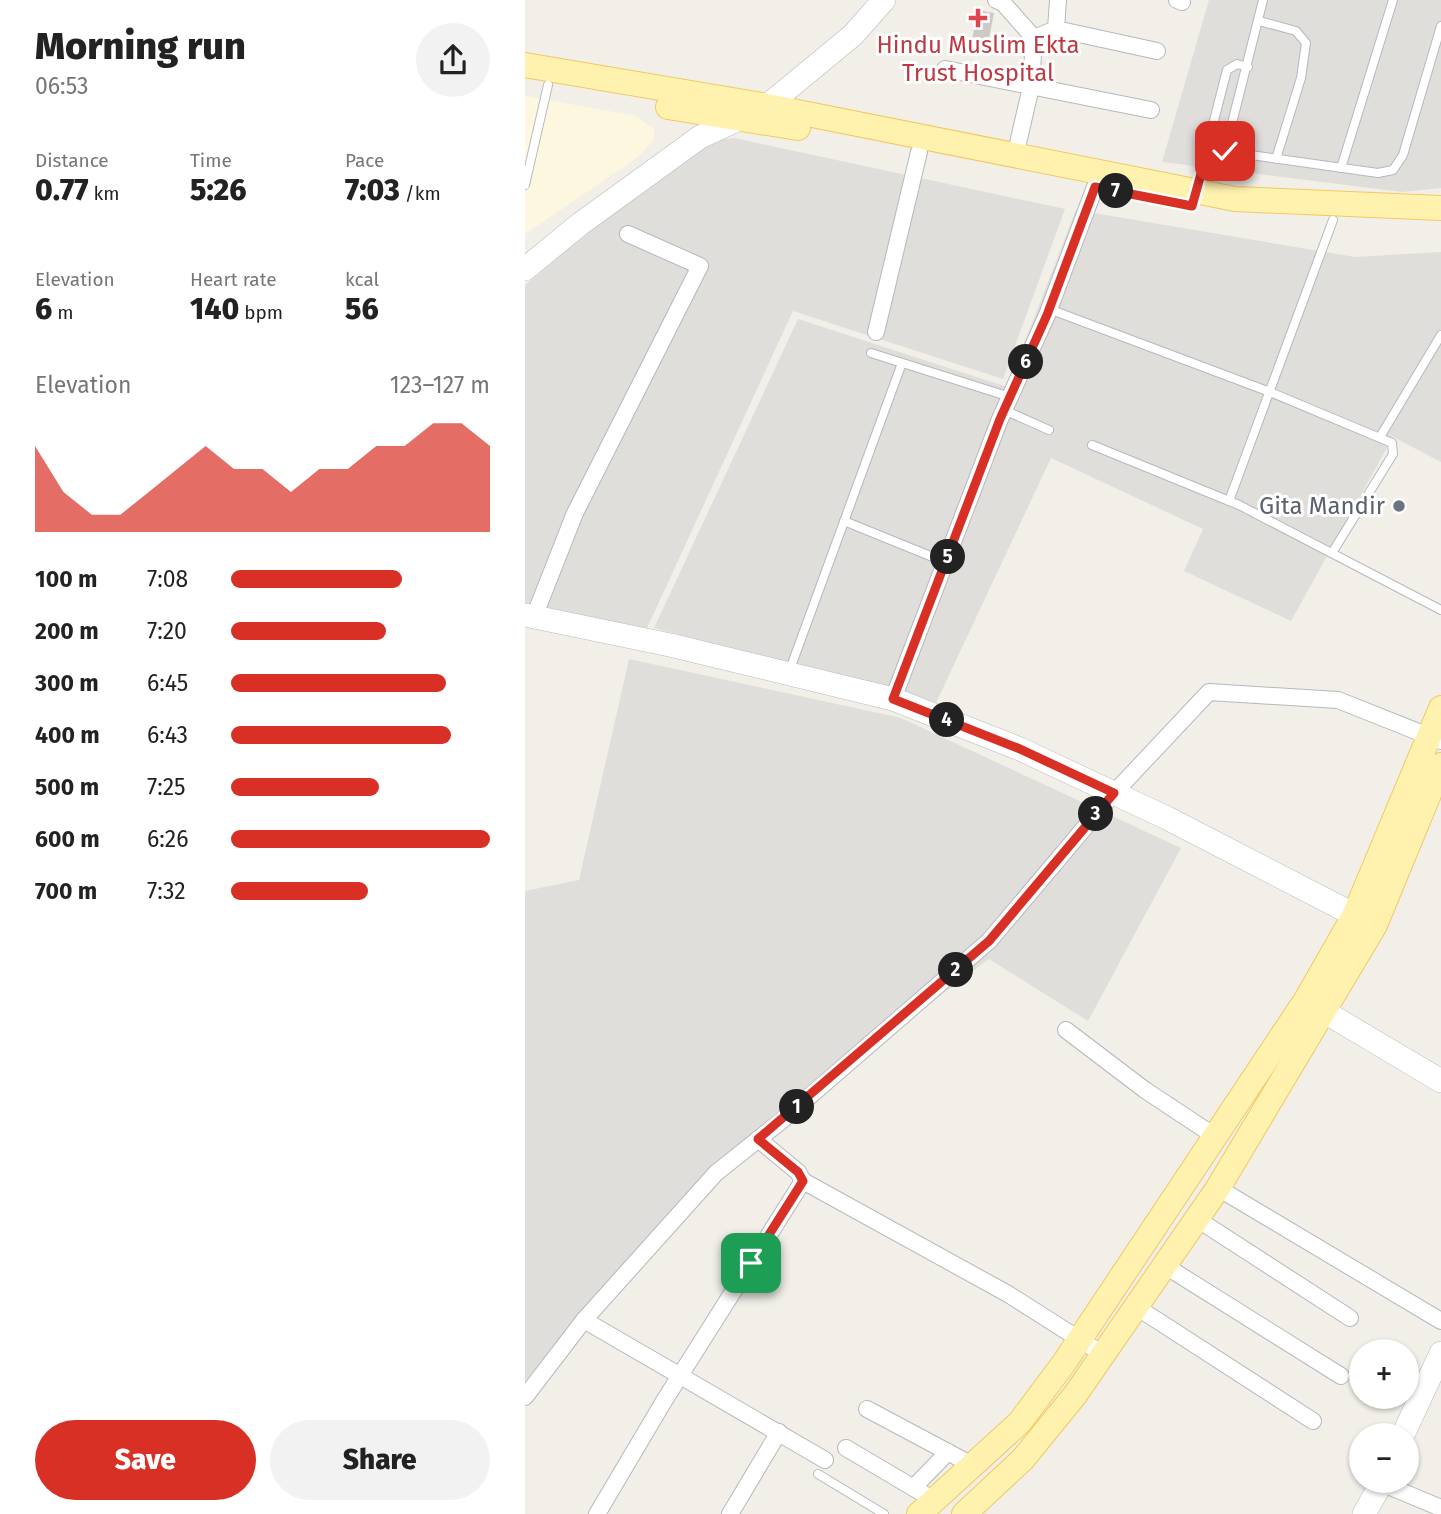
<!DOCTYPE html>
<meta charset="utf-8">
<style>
:root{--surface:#fff;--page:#f2f2f2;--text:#222;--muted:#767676;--accent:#d93025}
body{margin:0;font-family:"Fira Sans",sans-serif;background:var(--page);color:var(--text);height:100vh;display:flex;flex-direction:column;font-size:26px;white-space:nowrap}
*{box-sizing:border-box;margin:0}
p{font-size:23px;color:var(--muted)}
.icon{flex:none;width:38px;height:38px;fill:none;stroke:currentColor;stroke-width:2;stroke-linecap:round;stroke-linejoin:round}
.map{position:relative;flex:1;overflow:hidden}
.sheet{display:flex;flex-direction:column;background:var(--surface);width:525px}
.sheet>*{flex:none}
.controls{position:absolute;left:824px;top:1339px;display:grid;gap:14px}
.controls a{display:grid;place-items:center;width:70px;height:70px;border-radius:50%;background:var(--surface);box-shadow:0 2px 5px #0004;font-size:35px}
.pin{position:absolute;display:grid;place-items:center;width:60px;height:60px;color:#fff;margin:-30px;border-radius:14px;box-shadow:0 4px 10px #0006}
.km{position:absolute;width:35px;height:35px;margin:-18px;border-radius:50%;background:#222;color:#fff;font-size:19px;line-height:35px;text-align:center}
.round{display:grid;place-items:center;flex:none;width:74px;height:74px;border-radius:37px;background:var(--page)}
.headline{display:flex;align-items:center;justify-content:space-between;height:119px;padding:0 35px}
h1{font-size:38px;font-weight:800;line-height:52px}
.metrics{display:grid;grid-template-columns:repeat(3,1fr);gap:10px;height:119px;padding:7px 35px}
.metrics div{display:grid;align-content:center}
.metrics b{font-size:30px;font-weight:800}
.metrics small{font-size:19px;font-weight:400}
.metrics p{font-size:19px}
.chart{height:196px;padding:14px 35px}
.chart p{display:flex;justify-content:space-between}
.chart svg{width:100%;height:126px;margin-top:7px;fill:var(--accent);opacity:.7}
.action{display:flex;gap:14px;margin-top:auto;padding:14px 35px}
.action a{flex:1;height:80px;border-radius:42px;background:var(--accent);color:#fff;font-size:28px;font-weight:800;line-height:80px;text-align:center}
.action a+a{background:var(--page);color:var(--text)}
ul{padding:0 35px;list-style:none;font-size:23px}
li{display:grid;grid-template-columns:112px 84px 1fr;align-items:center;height:52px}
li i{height:18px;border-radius:9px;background:var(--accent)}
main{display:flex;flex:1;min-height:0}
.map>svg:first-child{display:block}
.commercial{fill:#fef7e0}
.industrial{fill:#e0deda}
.building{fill:#cccac5}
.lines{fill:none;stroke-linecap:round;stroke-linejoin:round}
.lane-casing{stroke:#b5b8bc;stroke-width:10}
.street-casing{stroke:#b5b8bc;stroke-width:18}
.secondary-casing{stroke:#b6babf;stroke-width:24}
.primary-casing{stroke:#f2c960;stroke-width:26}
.lane{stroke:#fff;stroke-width:8}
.street{stroke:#fff;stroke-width:16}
.secondary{stroke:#fff;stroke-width:23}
.primary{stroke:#fff2af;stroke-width:24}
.route-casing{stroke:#fff;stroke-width:14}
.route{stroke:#d93025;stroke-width:9}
.health-dot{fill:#e0444e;stroke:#fff;stroke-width:2.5}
.worship-dot{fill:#6b7280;stroke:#fff;stroke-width:2.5}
.labels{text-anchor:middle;stroke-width:6;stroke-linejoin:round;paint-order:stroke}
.health-label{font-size:24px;fill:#be3a42;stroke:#fff}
.worship-label{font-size:24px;fill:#5b616d;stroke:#fff;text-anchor:end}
</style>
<main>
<section class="sheet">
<div class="headline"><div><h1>Morning run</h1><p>06:53</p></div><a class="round"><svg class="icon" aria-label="share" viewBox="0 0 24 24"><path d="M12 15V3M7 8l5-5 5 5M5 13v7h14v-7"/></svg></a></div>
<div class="metrics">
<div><p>Distance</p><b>0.77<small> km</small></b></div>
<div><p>Time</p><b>5:26</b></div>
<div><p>Pace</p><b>7:03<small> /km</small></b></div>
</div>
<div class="metrics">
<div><p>Elevation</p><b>6<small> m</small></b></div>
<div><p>Heart rate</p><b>140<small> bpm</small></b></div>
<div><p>kcal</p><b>56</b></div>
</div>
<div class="chart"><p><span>Elevation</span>123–127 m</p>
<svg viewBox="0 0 160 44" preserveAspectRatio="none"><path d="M0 44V14L10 30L20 38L30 38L40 30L50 22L60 14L70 22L80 22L90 30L100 22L110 22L120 14L130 14L140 6L150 6L160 14V44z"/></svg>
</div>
<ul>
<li><b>100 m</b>7:08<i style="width:66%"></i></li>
<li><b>200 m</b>7:20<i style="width:60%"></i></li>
<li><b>300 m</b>6:45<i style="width:83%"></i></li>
<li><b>400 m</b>6:43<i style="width:85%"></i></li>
<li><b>500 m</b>7:25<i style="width:57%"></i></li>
<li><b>600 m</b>6:26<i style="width:100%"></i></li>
<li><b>700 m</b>7:32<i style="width:53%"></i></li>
</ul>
<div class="action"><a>Save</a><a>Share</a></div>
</section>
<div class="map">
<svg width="916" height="1514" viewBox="0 0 916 1514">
<rect width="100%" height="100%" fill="#f1efe8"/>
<polygon class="commercial" points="0,96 111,116 129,129 129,140 113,157 0,234"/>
<g class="industrial">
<polygon points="684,0 916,0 916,188 877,192 637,162"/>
<polygon points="209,138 540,209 478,379 268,311 122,628 0,605 0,285 66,229 187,141"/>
<polygon points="551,210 830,257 916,252 916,462 868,437 766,621 659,571 678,529 526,458 411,703 129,628 273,319 482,387"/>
<polygon points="104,659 376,718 656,848 563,1021 464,959 189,1163 0,1387 0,891 54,880"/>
</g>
<polygon class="building" points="453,10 469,13 463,43 447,40"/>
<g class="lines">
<g class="lane-casing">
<g id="lane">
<polyline points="734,21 771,31 781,43 776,78 751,159"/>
<polyline points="683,149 853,173 868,170 878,155 916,26"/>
<polyline points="700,151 738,0"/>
<polyline points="816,168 868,0"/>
<polyline points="0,185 23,85"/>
<polyline points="667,206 702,70 712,64 723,67"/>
<polyline points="524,309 745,392 867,443 868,454 807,553"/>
<polyline points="346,353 485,397"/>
<polyline points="479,410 524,430"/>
<polyline points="855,437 916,335"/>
<polyline points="567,445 714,505 916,610"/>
<polyline points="704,501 808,220"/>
<polyline points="319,521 420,562"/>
<polyline points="264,672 377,363"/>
<polyline points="293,1474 359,1514"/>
</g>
</g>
<g class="street-casing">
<g id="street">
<polyline points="471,0 478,3 509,38 506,87 490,156"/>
<polyline points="652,0 657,2"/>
<polyline points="531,29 533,0"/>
<polyline points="509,38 531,29 632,51"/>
<polyline points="420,69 626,110"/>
<polyline points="351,332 394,152"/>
<polyline points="9,617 50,513 175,266 103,234"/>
<polyline points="368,699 475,419 522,315 570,187"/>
<polyline points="541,1030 620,1090 691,1137"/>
<polyline points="233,1139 273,1172 278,1181 483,1294 579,1355"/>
<polyline points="693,1188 916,1321"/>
<polyline points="672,1219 825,1318"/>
<polyline points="642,1267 816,1376"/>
<polyline points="613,1308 788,1421"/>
<polyline points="59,1320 300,1460"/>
<polyline points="0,1397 59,1320 191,1173 255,1122 464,941 589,793 684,692 813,700 916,741"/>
<polyline points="342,1409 449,1466"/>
<polyline points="321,1448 409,1500"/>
<polyline points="856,1483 916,1508"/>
<polyline points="389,1487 423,1452"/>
<polyline points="72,1514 139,1401 278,1181"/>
<polyline points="205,1514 254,1432"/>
</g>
</g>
<g class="secondary-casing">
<g id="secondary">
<polyline points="0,269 55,224 175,137 242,106 328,35 359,0"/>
<polyline points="0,615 145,645 368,699 495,749 642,818 847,924"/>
<polyline points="783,1002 916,1081"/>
<polyline points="878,1435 916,1353"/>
<polyline points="839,1514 858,1480"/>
</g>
</g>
<g class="primary-casing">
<g id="primary">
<polyline points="0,65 242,106 710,199 916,208"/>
<polyline points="143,107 273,128"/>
<polyline points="394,1514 495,1422 539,1363 781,1000 829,916 916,708"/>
<polyline points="439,1514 498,1459 550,1395 693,1188 850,925 916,765"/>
</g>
</g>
<use href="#lane" class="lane"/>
<use href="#street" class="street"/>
<use href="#secondary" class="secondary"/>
<use href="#primary" class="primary"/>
</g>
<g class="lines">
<g class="route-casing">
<polyline id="route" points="226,1263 278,1181 273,1172 233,1139 464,941 589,793 495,749 368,699 475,419 522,315 570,187 667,206 683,149 700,151"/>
</g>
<use href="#route" class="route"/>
</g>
<path class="health-dot" d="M449.5 7.5h7v7h7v7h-7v7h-7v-7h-7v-7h7z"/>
<circle class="worship-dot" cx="874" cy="506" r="7"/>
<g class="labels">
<g class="health-label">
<text x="453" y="53">Hindu Muslim Ekta<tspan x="453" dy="28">Trust Hospital</tspan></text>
</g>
<g class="worship-label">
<text x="860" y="514">Gita Mandir</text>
</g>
</g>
</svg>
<div class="controls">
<a>+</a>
<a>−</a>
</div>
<div class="pin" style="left:226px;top:1263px;background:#1e9e55"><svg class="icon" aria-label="arrive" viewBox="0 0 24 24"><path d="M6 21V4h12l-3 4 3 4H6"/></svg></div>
<div class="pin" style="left:700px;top:151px;background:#d93025"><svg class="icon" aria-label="check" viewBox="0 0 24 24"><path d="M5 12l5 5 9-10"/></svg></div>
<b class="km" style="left:272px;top:1107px">1</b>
<b class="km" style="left:431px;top:970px">2</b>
<b class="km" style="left:571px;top:814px">3</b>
<b class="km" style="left:422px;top:720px">4</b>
<b class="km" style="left:423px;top:557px">5</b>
<b class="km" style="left:501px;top:362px">6</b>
<b class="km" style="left:591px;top:191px">7</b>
</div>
</main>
